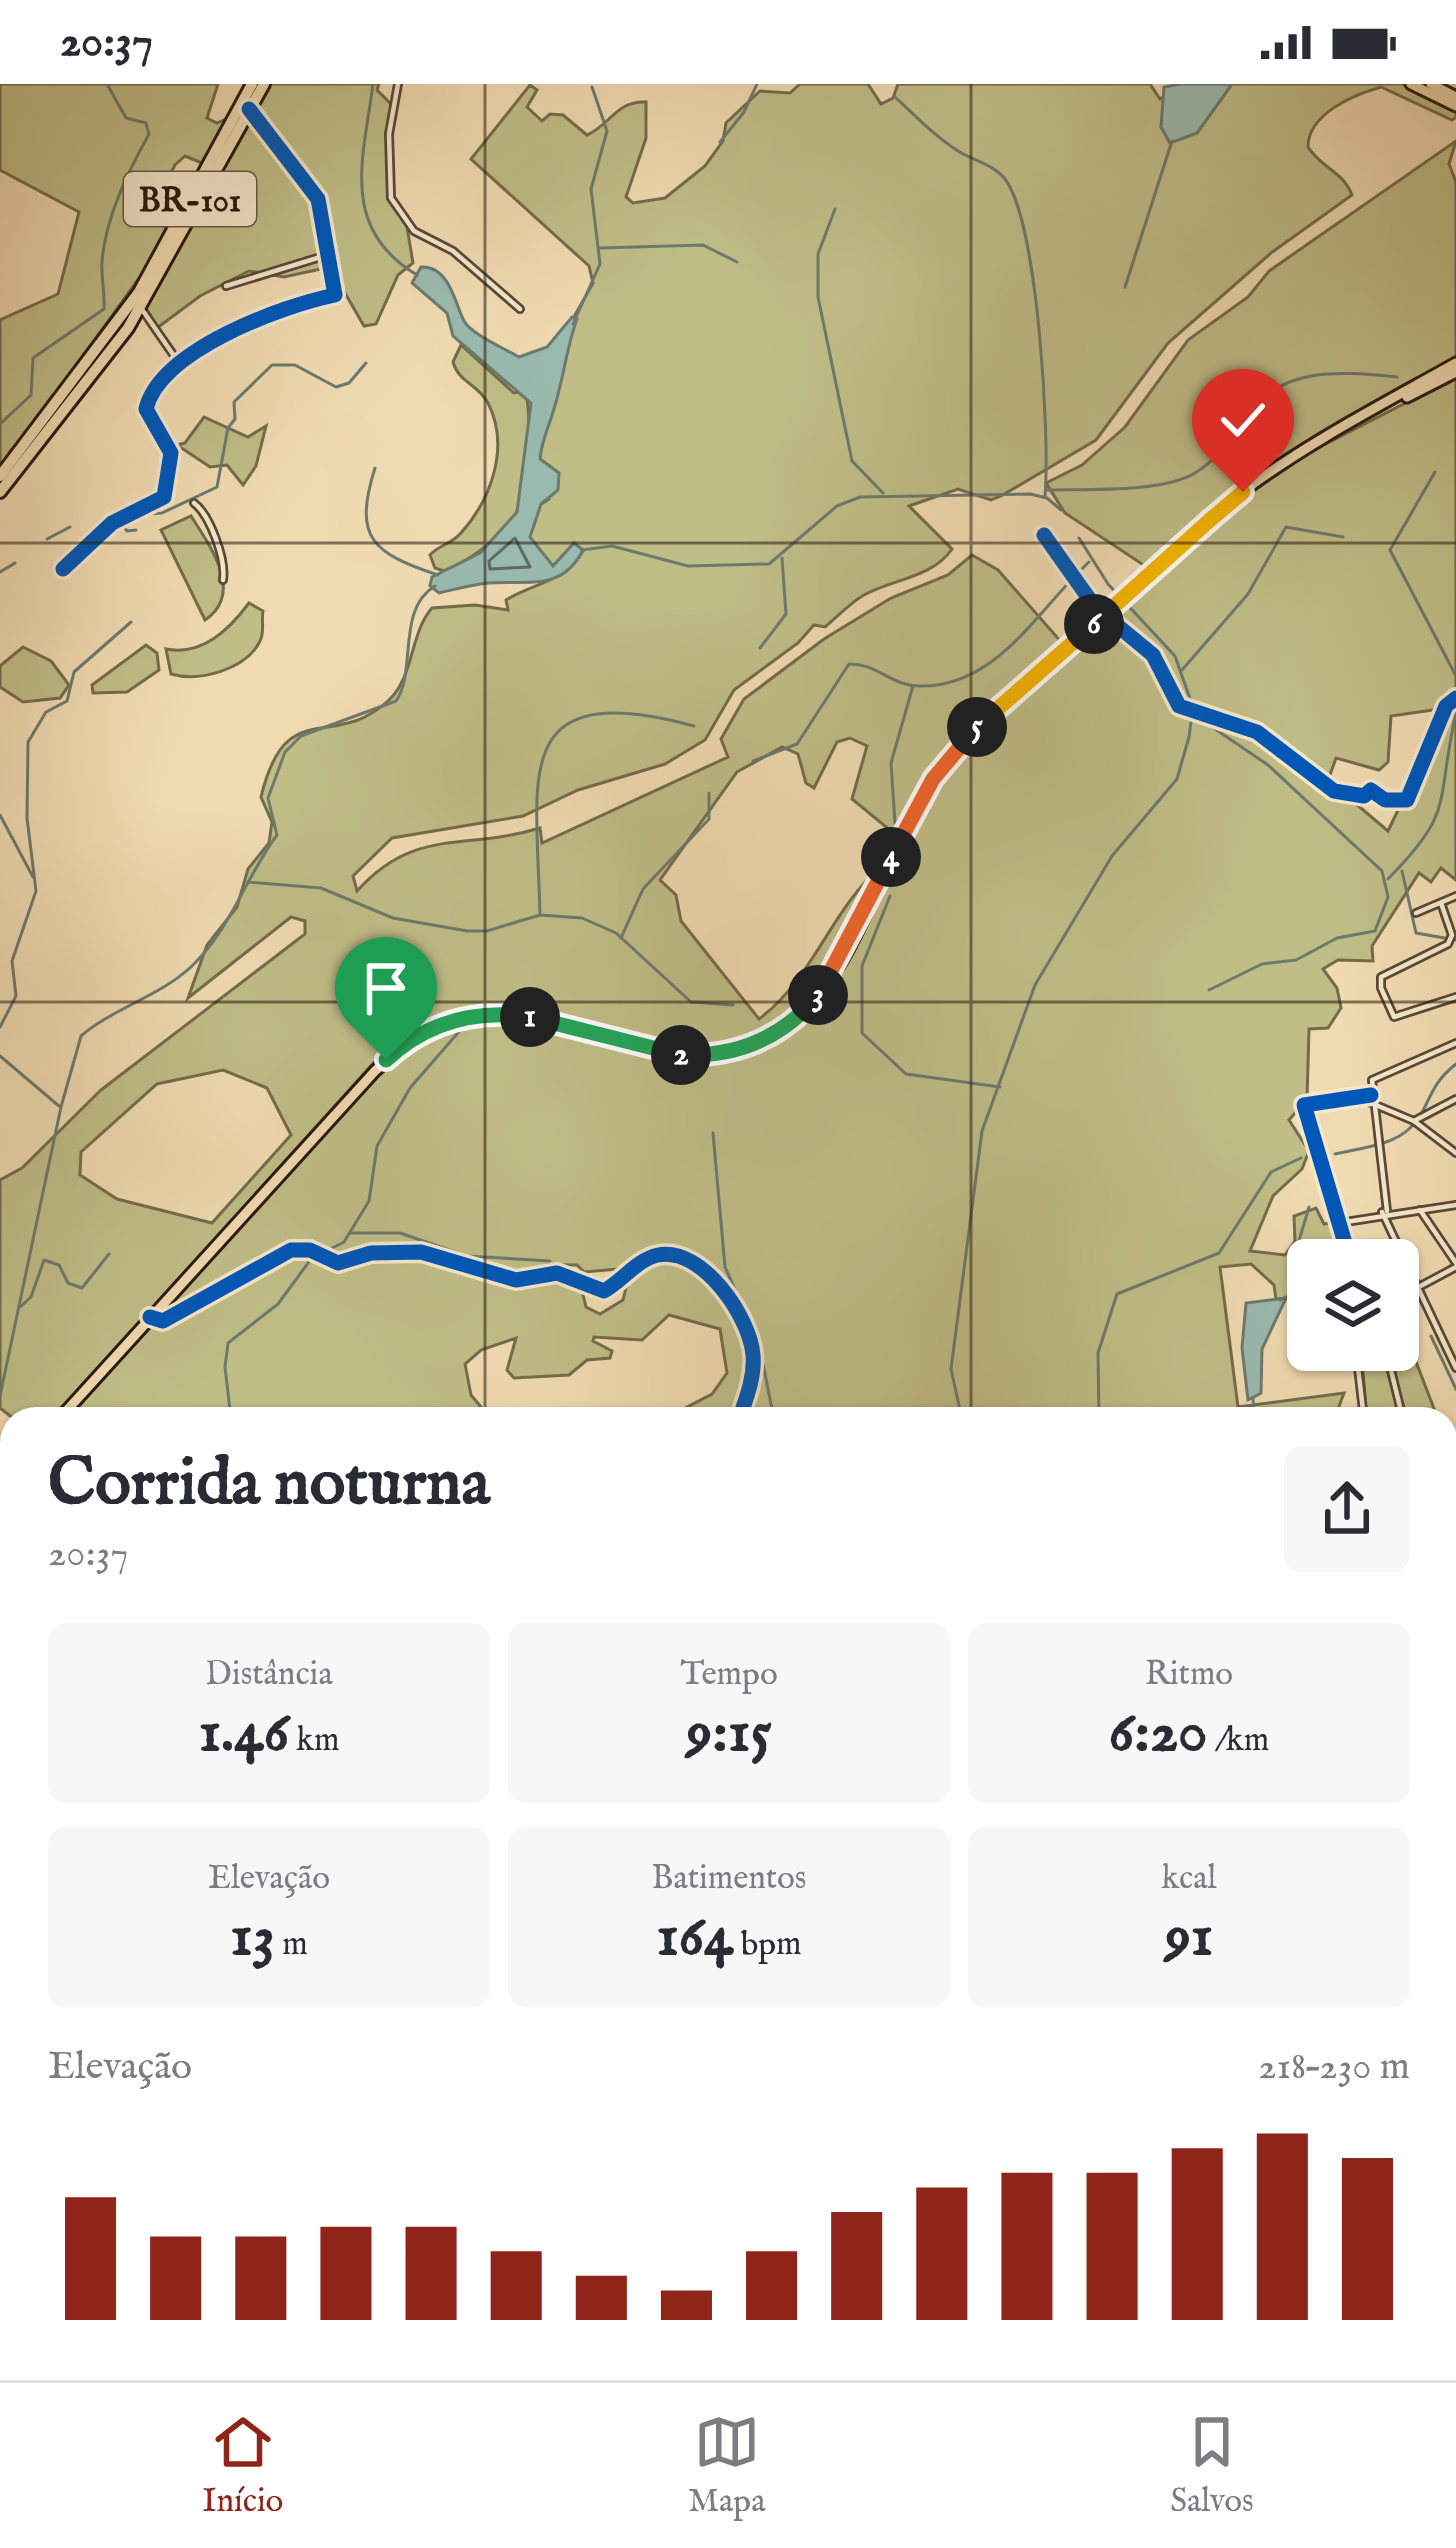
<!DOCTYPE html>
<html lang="pt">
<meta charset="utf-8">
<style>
:root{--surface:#fff;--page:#f7f7f7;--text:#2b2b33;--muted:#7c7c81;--line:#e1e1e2;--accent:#8f2418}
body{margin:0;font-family:"IM FELL English",serif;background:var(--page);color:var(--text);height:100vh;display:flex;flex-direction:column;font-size:45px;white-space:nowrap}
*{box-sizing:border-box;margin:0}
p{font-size:39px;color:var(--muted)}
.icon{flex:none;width:66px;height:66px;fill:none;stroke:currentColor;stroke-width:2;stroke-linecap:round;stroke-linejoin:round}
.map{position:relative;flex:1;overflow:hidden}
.sheet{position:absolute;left:0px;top:1323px;width:1458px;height:975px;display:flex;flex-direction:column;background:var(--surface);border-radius:36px 36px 0 0;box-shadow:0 3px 9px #0004}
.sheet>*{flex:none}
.tools{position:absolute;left:1287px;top:1155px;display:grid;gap:24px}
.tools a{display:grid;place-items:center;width:132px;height:132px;border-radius:18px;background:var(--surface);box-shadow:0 3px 9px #0004;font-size:60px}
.pin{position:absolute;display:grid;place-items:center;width:102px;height:102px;color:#fff;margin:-123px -51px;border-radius:50% 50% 50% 0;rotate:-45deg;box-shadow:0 0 12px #0007}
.pin .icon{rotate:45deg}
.km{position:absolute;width:60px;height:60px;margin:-30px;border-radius:50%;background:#222;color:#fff;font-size:33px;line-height:60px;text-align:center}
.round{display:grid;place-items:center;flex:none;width:126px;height:126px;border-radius:18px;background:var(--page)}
.headline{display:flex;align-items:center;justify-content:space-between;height:204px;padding:0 48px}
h1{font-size:66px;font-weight:700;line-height:90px}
.metrics{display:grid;grid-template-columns:repeat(3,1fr);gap:18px;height:204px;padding:12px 48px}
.metrics div{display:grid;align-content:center;border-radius:18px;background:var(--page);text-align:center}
.metrics b{font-size:60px;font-weight:700}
.metrics small{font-size:33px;font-weight:400}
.metrics p{font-size:33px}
.chart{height:336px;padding:24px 48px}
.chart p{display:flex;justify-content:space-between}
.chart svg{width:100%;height:216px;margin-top:12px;stroke:var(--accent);stroke-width:6}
.status{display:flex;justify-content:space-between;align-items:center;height:84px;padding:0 60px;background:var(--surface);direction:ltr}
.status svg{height:33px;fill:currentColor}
.menu{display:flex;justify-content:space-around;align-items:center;height:168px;border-top:3px solid var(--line);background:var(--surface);font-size:33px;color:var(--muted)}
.menu a{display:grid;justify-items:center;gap:6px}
.menu .current{color:var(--accent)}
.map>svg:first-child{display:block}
.green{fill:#c0bd87;stroke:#736c4c;stroke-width:3;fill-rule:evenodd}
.water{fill:#9abaaf;stroke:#6c7a6f;stroke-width:3}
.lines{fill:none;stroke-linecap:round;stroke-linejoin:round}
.shore{stroke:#606a60;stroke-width:3}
.stream{stroke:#6c7a6f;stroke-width:3}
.minor-casing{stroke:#584a38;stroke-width:10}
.primary-casing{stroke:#261a10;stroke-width:15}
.motorway-casing{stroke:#261a10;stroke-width:16}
.minor{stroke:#f5e7cc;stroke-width:4.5}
.primary{stroke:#f0dab1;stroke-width:9}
.motorway{stroke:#f0dab1;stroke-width:10}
.cycleway-casing{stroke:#f5e7cc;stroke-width:22}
.cycleway{stroke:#0057b8;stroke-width:15}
.split-1-casing{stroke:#fff;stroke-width:24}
.split-2-casing{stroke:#fff;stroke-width:24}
.split-3-casing{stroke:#fff;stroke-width:24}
.split-4-casing{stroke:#fff;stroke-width:24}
.split-5-casing{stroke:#fff;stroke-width:24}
.split-6-casing{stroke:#fff;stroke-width:24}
.split-7-casing{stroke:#fff;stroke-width:24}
.split-8-casing{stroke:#fff;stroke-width:24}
.split-1{stroke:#22a559;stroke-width:15}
.split-2{stroke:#22a559;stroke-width:15}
.split-3{stroke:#22a559;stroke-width:15}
.split-4{stroke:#f0652b;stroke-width:15}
.split-5{stroke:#f0652b;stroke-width:15}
.split-6{stroke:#f5b400;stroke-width:15}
.split-7{stroke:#f5b400;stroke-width:15}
.split-8{stroke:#f5b400;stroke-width:15}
.grid{fill:none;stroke:#261a10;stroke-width:3;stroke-opacity:0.55}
.labels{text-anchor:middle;stroke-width:9;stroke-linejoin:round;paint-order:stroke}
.shield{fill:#f5e7cc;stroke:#645848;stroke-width:3}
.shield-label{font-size:33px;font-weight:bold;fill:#261a10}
</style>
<div class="status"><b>20:37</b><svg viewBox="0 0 49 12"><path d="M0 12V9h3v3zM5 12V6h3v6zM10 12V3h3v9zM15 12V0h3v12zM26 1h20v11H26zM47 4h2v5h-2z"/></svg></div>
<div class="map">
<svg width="1456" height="2296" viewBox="0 0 1456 2296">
<rect width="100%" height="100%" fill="#f0dab1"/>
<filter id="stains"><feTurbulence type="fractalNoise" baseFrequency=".00167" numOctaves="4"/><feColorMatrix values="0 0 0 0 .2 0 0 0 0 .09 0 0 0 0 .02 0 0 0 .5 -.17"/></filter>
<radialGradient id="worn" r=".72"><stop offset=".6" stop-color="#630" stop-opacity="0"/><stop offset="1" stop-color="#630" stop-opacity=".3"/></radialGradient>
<g class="green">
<polygon points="0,0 218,0 207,34 217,39 228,34 202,79 185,72 175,81 146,139 169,143 150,179 0,387 0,236 58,210 79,128 0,86"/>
<polygon points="259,0 379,0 377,6 393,22 387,50 388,113 406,137 413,179 398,191 376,240 364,242 330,183 284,193 249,187 200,212 157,244 140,213"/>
<path d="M800,0H868L881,20L893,14L898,0H1150L1160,15L1165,12L1161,43L1170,59L1197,49L1232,0H1403L1456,27V33L1452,36L1381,3C1353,11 1308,30 1308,63C1322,85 1342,86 1352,111L1271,169L1168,259L1096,356L1001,412L991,416L958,405L909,422L952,465C932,494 893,495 864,511C850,519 837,533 825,543L814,541L798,559L734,606L705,656L665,680L578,706L523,732L392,754L353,792L357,807C415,742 466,767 540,744L542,759L728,673L721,655L744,615L824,555L891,514L948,491L972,471L998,486L1063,560C992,620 940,668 897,752L852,715L867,662L850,654L837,658L814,704L806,699L798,670L782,663L737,688L660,796L676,811L681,837L759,935C815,893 831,824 883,781C855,834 830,909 779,944C649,1031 506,845 377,975L53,1335H14L0,1324V1096L22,1084L101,1006L305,850V837L291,833L188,914L207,861L237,823L248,785L269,759L272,738L261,713C286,609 333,669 389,616C414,593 410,549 432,524L475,521L508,526L506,516C533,499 565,498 583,467L574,459L553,482L529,454L541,420L549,415L552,384L540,375L541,366L575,231L593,199L589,182L471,75L530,1L537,6L527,23L542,37L550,30L563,31L587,51C609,42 617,16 646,18V54L626,113L633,119L665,114L705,82L723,57L726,39L760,7L790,9ZM223,986L267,1004L291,1051L212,1139L117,1115L80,1091L81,1068L157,1000Z"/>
<polygon points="1456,57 1449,80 1456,98 1456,276 1265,388 1148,484 1065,429 1046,399 1082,381 1125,343 1188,256 1248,213 1269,187"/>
<path d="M461,261L514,309L524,307C535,323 525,421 512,437C493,459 471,476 444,487L435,484L430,471C439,461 451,460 460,450C492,415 510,362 488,319C477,299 459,299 453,278Z"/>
<path d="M1456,293V796L1441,784L1431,798L1419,789L1372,862L1373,877L1338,876L1323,885L1337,904L1341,924L1328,944L1309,945L1307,1015L1289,1036L1309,1067L1302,1085L1273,1112L1250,1167L1285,1171L1295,1157L1294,1132L1316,1124L1324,1140L1337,1138L1349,1176H1308V1205L1298,1214L1276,1215L1274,1201L1251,1180L1220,1183L1238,1323L1344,1309L1338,1325L1357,1335H664L712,1310L727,1289L720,1245L669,1231L642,1256L594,1253L593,1257L612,1267L610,1274L587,1276L569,1291L514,1294L507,1286L516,1254L481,1266L465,1280L471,1311L481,1323L469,1335H67L385,983C414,961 447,938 485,936C616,926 685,1040 810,925L931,702L994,630L1229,423L1312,367ZM1447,624L1388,747L1348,713L1325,705L1336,674L1379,686L1388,678L1391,632ZM656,1165L664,1173L644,1177L616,1200L626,1204L623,1216L600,1230L586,1223L581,1202L548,1190V1181H577L584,1188L618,1185Z"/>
<polygon points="204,333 248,353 266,342 256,382 243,401 227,381 210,383 177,361 185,359"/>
<path d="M191,432C210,462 245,509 205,536L161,446Z"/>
<path d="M249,519L263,527C261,538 265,548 260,557C246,586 199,598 171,590L166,565C202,572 229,546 249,519Z"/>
<polygon points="146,561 157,569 159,586 127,608 93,609 92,601"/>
<polygon points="23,563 51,577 69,601 60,614 23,618 0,603 0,582"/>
<polygon points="1398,1231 1438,1335 1367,1335 1361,1266 1398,1266"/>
<polygon points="12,1396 12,2286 323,2286 301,2296 0,2296 0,2185 6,2173 0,2168 0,1408"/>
<polygon points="1456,1666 1456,2186 1448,2190 1446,1672"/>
<polygon points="1446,2208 1456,2208 1456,2296 1187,2296 1185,2286 1446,2286"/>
<polygon points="347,2286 891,2286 900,2296 341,2296"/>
<polygon points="906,2286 1159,2286 1160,2296 916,2296"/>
</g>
<g class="water">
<polygon points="1180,0 1232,0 1197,49 1170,59 1161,43 1164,3"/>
<path d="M421,183C450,182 455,220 464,237C471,250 505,265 519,273L547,263L572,233L577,235C566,265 563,298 553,328C548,345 541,358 540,375L559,389L558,406L541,420L530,453L553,482L574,459L583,466C562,508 527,496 488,499C470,501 456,505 439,509L430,502L432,493L480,469L517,428L531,319L453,252L447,229L412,199Z"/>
<polygon points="1286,1214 1262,1265 1261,1309 1248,1316 1242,1264 1246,1219"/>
</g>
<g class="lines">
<polygon class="shore" points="515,454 530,483 490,485 489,477"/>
<g class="stream">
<path d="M373,0C364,72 338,144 417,191"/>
<path d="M895,13C915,32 935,52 958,67C974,77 993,80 1005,95C1038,138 1050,353 1045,412"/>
<polyline points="720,58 744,28 757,0"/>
<polyline points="835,125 818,170 818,213 852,377 883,409"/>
<polyline points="600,164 703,161 737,178"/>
<polyline points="1125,203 1172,57"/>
<polyline points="573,240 600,180 591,105 607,47 592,3"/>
<path d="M0,340L31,311L33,274L104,225C105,209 101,193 102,177C106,132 128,88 149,50L146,39L126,34L107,0"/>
<path d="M375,384C353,454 372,469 438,491"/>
<polyline points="1435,388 1390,466 1456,592"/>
<path d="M1047,406C1086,405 1162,409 1195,389C1221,373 1233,351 1251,327C1286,281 1344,288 1397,293"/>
<polyline points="136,446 127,447 120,438 131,431 162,429 217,403 228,344 235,335 234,318 272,281 295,281 336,303 349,299 366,279"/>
<polyline points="47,455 70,443"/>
<polyline points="582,466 612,462 688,482 769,480 837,422 860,413 1030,410 1047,414 1061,426"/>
<polyline points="0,488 15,479"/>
<polyline points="760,564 786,530 782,474"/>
<polyline points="1182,586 1248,510 1286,443 1343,453"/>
<polyline points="1193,630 1268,681 1382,787 1388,813 1375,847 1337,854 1296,876 1262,880 1209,906"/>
<path d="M753,677L797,660L849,580C877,579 891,602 919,602C997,604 1038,525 1089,478"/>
<polyline points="0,731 33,793"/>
<polyline points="895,739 891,679 913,602"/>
<polyline points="1402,787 1416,849 1456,856"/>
<path d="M1388,795C1456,726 1435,722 1456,629"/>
<polyline points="248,798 321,804 393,834 467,847 487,847 540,831 582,834 616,849 691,918 733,921"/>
<polyline points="890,812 862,882 862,949 906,990 1000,1003"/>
<path d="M540,831C537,693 508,592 694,642"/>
<polyline points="621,854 643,805 709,735 709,709"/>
<polyline points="0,943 16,912 12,877 36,807 27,734 28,658 46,628 67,617 74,588 131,538"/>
<polyline points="0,972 59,1022"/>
<polyline points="713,1049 725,1183 759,1260 774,1335"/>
<path d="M1335,1070C1359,1064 1392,1062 1410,1044C1430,1026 1426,1003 1456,980"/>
<polyline points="351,1149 400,1149 467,1172 550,1177"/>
<polyline points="1280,1216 1297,1208 1298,1160 1309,1123"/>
<polyline points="20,1223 31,1213 44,1176 59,1181 68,1199 82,1204 109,1170"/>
<polyline points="1431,1252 1456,1305"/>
<path d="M0,1312L61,1023L81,952C115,923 159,913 192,882C232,843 245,794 277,751L268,714L285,668L301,652L396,617C417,588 396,525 435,502"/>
<polyline points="231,1335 225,1283 228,1259 278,1220 311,1175 344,1158 369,1117 377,1062 410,1004 463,943"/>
<polyline points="962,1335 951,1285 982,1047 1035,901 1112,772 1177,695 1189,653 1193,623 1175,572 1108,500 1079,454"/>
<polyline points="1099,1335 1098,1269 1117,1210 1219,1169 1271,1088 1301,1074"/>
<polyline points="1246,1335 1254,1327 1253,1314"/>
<polyline points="0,1633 12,1632"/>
<polyline points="1446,1851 1456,1844"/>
<polyline points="0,1985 12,1978"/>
<polyline points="1446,1988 1456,1993"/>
<polyline points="1446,2106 1456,2098"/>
<polyline points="1446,2263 1456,2269"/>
<polyline points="0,2285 12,2253"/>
<polyline points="147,2286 153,2296"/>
<polyline points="978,2286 979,2296"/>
</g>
<g class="minor-casing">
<g id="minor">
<polyline points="398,0 389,50 391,114 414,147 453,167 520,225"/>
<polyline points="226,202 327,171"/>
<polyline points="141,224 181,282"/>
<path d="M194,419C210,431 226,475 223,496"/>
<polyline points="1044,451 1097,525"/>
<path d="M63,485L112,439L164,413L171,369L146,325C160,266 282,222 335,211L318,115L250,26"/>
<polyline points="1111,534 1153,571 1179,623 1257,648 1334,707 1364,712 1371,706 1385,716 1407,716 1446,622 1456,614"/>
<polyline points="1441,819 1452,851 1448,860 1381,893 1381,904 1394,933 1456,913"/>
<polyline points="1416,829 1456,812"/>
<polyline points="1371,1019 1414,1037 1456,1069"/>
<polyline points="1414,1037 1456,1015"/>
<polyline points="1420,1126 1456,1179"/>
<polyline points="1387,1127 1372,996 1456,959"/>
<polyline points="1382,1128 1456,1284"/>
<polyline points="1339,1139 1456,1121"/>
<polyline points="1350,1176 1304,1021 1371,1011"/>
<polyline points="1398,1214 1456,1183"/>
<path d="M150,1233L163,1237L291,1166H310L338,1179L371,1169L421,1168L516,1196L557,1189L604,1207C622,1197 638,1175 658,1171C702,1162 750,1233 753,1271C755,1293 746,1315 739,1335"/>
<polyline points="1356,1266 1364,1335"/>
<polyline points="1386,1266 1403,1335"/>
<polyline points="1456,1351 1448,1386 1456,1426"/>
<polyline points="1446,1467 1456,1470"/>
<polyline points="1446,1671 1456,1664"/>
<polyline points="896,2286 906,2296"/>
<polyline points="28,2296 41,2286"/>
</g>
</g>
<g class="primary-casing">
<g id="primary">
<polyline points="1411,0 1456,22"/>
<polyline points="1431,0 1456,13"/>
<polyline points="1407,313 1456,288"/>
<path d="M59,1335L375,987C528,842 651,1043 784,944C864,885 880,766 938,688C976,637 1028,599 1075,557C1130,509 1181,456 1238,411C1305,360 1383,320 1456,279"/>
<polyline points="0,1400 12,1388"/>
</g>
</g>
<g class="motorway-casing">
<g id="motorway">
<polyline points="0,392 139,208 252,0"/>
<polyline points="0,408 128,244 264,0"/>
</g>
</g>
<use href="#minor" class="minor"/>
<use href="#primary" class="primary"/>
<use href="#motorway" class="motorway"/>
<g class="cycleway-casing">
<g id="cycleway">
<polyline points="1044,451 1095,523 1153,571 1179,622 1257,648 1334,707 1364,712 1371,706 1385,716 1407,716 1446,622 1456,614"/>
<path d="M63,485L112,439L164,413L171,369L146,325C160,266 282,222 335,211L318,115L249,25"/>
<polyline points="1350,1176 1304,1021 1371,1011"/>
<path d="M150,1233L163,1237L291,1166H310L338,1179L371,1169L421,1168L516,1196L557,1189L604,1207C622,1197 638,1175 658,1171C702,1162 750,1233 753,1271C755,1293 746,1315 739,1335"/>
</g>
</g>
<use href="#cycleway" class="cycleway"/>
</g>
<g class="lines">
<g class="split-1-casing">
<path id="split-1" d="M386,976C427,938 475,925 530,933"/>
</g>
<g class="split-2-casing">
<polyline id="split-2" points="530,933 681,971"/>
</g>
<g class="split-3-casing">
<path id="split-3" d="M681,971C736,973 783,954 818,911"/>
</g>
<g class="split-4-casing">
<polyline id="split-4" points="818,911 891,773"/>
</g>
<g class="split-5-casing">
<polyline id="split-5" points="891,773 933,695 977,643"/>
</g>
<g class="split-6-casing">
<polyline id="split-6" points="977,643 1094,540"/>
</g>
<g class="split-7-casing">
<polyline id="split-7" points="1094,540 1210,436"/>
</g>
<g class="split-8-casing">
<polyline id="split-8" points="1210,436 1243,408"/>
</g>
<use href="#split-1" class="split-1"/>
<use href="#split-2" class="split-2"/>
<use href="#split-3" class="split-3"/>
<use href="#split-4" class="split-4"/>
<use href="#split-5" class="split-5"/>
<use href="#split-6" class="split-6"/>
<use href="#split-7" class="split-7"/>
<use href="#split-8" class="split-8"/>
</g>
<path class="grid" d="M485,0V1335M971,0V1335M0,459H1456M0,918H1456M0,1378H12M1446,1378H1456M0,1837H12M1446,1837H1456M485,2286V2296M971,2286V2296"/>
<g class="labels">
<rect class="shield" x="124" y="88" width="132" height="54" rx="9"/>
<g class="shield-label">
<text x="190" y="127">BR-101</text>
</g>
</g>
<rect width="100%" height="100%" filter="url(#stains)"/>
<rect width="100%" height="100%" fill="url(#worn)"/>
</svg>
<div class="tools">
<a><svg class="icon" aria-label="layers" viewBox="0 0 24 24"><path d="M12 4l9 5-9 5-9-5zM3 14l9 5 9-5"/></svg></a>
</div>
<div class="pin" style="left:386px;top:976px;background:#1e9e55"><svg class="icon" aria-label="arrive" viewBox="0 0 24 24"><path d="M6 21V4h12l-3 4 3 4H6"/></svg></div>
<div class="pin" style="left:1243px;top:408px;background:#d93025"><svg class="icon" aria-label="check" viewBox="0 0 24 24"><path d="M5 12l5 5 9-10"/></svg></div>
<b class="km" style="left:530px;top:933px">1</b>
<b class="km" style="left:681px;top:971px">2</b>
<b class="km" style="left:818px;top:911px">3</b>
<b class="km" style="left:891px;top:773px">4</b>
<b class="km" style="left:977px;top:643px">5</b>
<b class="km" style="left:1094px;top:540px">6</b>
<section class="sheet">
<div class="headline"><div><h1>Corrida noturna</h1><p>20:37</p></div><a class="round"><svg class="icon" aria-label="share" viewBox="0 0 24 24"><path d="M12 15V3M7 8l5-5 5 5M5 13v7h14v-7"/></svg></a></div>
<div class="metrics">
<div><p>Distância</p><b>1.46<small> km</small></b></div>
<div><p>Tempo</p><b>9:15</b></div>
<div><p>Ritmo</p><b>6:20<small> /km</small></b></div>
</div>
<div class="metrics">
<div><p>Elevação</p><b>13<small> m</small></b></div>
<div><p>Batimentos</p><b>164<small> bpm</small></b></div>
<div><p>kcal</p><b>91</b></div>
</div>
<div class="chart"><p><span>Elevação</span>218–230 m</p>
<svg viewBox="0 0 160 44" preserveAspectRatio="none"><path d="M5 44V19M15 44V27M25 44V27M35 44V25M45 44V25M55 44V30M65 44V35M75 44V38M85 44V30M95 44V22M105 44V17M115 44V14M125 44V14M135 44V9M145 44V6M155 44V11"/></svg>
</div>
</section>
</div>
<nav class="menu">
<a class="current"><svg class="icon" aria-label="home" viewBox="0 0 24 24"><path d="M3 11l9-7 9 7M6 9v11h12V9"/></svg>Início</a>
<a><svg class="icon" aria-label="map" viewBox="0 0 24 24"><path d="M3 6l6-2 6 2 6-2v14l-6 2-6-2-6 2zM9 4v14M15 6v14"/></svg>Mapa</a>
<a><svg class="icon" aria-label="saved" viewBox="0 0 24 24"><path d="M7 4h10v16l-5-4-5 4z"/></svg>Salvos</a>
</nav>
